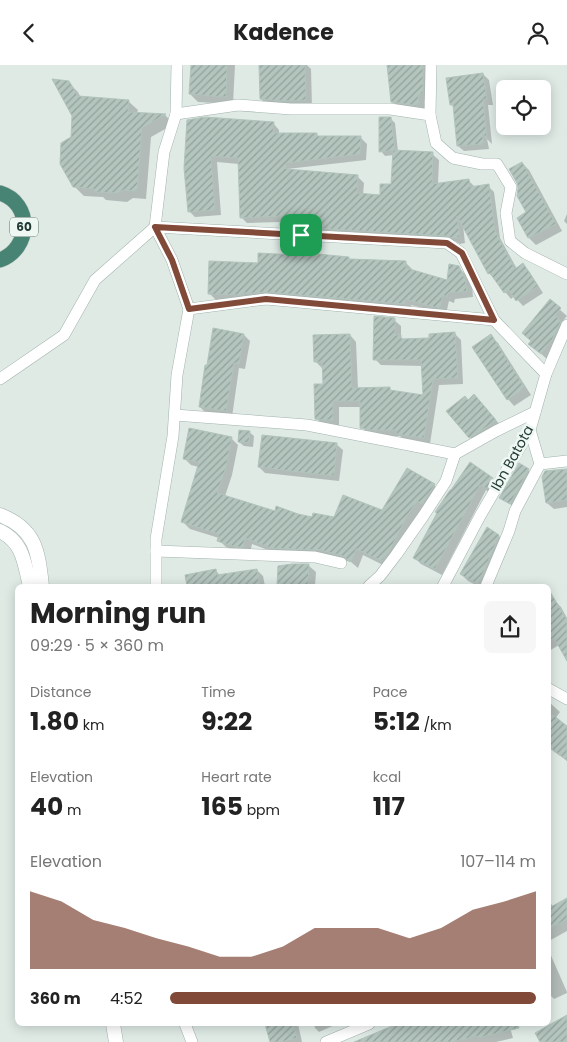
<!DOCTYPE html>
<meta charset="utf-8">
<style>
:root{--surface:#fff;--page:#f6f6f6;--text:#222;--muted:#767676;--accent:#804938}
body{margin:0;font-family:Poppins,sans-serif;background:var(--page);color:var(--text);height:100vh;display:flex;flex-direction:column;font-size:19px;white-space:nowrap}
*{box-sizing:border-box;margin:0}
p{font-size:16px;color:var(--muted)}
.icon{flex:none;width:28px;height:28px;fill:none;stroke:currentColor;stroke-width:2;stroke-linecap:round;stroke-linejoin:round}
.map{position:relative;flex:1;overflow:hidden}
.drawer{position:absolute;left:15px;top:519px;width:536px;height:442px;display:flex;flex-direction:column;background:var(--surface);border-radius:8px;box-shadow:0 2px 12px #0003}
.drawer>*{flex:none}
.controls{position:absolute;left:496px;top:15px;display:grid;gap:10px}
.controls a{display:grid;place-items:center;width:55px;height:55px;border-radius:8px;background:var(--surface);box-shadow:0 2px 12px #0003;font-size:25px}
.pin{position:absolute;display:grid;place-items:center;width:42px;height:42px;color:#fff;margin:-21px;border-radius:10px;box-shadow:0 2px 8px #0006}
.round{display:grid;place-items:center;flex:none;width:52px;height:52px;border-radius:8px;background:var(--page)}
.summary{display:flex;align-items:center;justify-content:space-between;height:85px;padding:0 15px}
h1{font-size:28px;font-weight:700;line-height:38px}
.stats{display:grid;grid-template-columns:repeat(3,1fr);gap:8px;height:85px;padding:5px 15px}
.stats div{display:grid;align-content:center}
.stats b{font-size:25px;font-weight:700}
.stats small{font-size:14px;font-weight:400}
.stats p{font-size:14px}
.chart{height:140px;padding:10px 15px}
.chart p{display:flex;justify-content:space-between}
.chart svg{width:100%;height:90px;margin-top:5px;fill:var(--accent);opacity:.7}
ul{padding:0 15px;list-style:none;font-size:16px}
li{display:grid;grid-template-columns:80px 60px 1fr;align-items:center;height:38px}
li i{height:12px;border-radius:6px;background:var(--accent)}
header{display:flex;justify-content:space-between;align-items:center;height:65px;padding:0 15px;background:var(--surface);font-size:22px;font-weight:700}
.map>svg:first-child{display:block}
.shadow{fill:#0003}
.building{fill:url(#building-hatch);stroke:#b1c4bc}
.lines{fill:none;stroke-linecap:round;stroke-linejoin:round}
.minor-casing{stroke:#a2b2ac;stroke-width:12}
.tertiary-casing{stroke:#a2b2ac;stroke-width:15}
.trunk-casing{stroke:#bcc4c2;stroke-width:16}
.minor{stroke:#fff;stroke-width:11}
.tertiary{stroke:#fff;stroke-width:14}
.trunk{stroke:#488474;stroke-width:15}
.route-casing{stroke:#fff;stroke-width:10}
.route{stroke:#804938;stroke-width:6}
.labels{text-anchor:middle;stroke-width:5;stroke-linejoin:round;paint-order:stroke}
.shield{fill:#eff7f3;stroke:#5e736d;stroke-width:1}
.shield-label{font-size:12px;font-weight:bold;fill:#203a33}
.street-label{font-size:14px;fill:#203a33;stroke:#eff7f3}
</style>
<header><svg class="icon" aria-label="back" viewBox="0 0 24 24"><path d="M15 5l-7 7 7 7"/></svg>Kadence<svg class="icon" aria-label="person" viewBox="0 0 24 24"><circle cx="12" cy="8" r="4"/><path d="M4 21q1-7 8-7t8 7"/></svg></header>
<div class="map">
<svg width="567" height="977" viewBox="0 0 567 977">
<defs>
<pattern id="building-hatch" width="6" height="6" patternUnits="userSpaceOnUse" patternTransform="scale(1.25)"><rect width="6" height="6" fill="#b4c5be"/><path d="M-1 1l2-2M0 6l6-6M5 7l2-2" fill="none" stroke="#92a19b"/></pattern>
</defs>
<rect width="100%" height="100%" fill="#dfeae5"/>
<g class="shadow">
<polygon points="192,0 235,0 233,39 198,37 190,29"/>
<polygon points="260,0 307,0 311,4 312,42 268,41 261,34"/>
<polygon points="389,0 428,0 429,35 424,35 425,45 399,43 392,36"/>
<polygon points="483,9 489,15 493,40 488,40 492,79 487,74 489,84 464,86 458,81 455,43 451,39"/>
<polygon points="68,17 78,27 81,33 128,36 138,45 137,48 165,50 174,59 151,72 146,134 133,133 127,137 106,135 103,132 84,131 74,121 72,73 74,51"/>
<polygon points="390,53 395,58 398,87 432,89 439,95 438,119 469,116 475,122 488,121 494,127 500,173 517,204 523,200 529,206 543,228 523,241 514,231 511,234 489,208 463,160 465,178 460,179 455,176 287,167 281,161 281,157 247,158 241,152 239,99 217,97 221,150 195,152 189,146 185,103 273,58 279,65 279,69 316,69 319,72 361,73 367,79 366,95 287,104 358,112 364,118 363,130 381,131 392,120 394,90 385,91 381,86"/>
<polygon points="522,98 529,105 562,166 536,180 529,173 519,153 528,148"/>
<polygon points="567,149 567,159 564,156"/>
<polygon points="348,193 351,196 406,198 412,204 412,206 448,216 458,202 465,209 472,222 473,232 455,234 454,238 449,236 446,249 411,240 411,245 216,235 209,228 259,199"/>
<polygon points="550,236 567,251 561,258 567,264 548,295 530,279"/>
<polygon points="394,255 401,261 401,272 404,275 430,274 455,269 461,275 463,319 439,320 430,379 404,375 400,371 378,371 368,369 362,362 362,342 339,342 339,361 323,360 316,353 324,320 324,303 322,303 316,297 350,270 356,277 358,324 389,324 392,326 425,331 423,301 381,300 375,294"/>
<polygon points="244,270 250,276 245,304 239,303 232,352 206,348 200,342"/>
<polygon points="491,271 498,278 531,330 514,341 508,334"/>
<polygon points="468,336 481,338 502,362 477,379 470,372"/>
<polygon points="249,367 254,371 253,382 244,381 239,377"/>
<polygon points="231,373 238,380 232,410 225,431 275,447 313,453 335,454 382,447 434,420 441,427 389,503 363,490 358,503 351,497 324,490 279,489 252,479 250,488 244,488 226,482 219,475 219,473 190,464 183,457 199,402 191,400 184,393"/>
<polygon points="336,379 343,385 339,416 265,408 259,402"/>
<polygon points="471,399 493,414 499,420 493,430 486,425 442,510 421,499 415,493 451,427"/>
<polygon points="528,405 532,410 515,443 501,432"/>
<polygon points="567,405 567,442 554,444 547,438"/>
<polygon points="499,471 506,478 486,521 478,521 468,516 461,509"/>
<polygon points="309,501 316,507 315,521 278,521 279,502"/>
<polygon points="215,505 221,511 257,505 263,511 265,521 189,521 187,511"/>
<polygon points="555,536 561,542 567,553 567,594 559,580 549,586 549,540"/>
<polygon points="549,637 560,647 555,654 567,662 567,696 549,683"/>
<polygon points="567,835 567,869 567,866 549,876 549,838 550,838 554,842"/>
<polygon points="549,886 567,927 567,928 554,934 550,930 549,930"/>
<polygon points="267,959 298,959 302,977 271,977"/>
<polygon points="314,959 337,959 319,967 315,963"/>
<polygon points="423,959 509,959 513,973 496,977 427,977"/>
</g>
<g class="building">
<polygon points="191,0 227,0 226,32 189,29"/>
<polygon points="259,0 305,0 306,35 284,36 260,34"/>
<polygon points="387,0 423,0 423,29 418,29 419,39 412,40 391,37"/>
<polygon points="483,8 487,34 483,35 487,75 482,67 484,79 457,81 453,40 450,40 446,13"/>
<polygon points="52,14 69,16 78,31 129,35 128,47 166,49 142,63 137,126 123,125 117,128 95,127 94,124 73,122 60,99 61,78 71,72 72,51"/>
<polygon points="205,52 274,57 273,68 317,68 317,71 361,71 360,89 286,98 286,104 358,110 357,128 380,130 380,119 391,119 393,85 433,87 432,119 469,114 470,122 489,119 495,166 515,204 523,198 538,221 516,236 509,225 504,228 490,208 488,209 457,151 460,172 453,173 447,171 280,161 280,151 240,153 238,93 211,91 215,145 188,147 184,103 187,55"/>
<polygon points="379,52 391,52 395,85 379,87"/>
<polygon points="522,97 556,159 528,173 517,153 526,147 517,131 518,123 517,118 509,104"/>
<polygon points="258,188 317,191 318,189 349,192 349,194 406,196 406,203 447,215 449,199 459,201 465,214 467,226 448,228 447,232 443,230 440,242 434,242 405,234 405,239 266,227 252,228 242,228 241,230 208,229 209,196 258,198"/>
<polygon points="550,234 561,243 555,251 561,256 552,275 541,289 528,279 531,276 522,268"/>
<polygon points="374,251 395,253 395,270 401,270 401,274 429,273 429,269 455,267 458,313 433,314 424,373 396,369 397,365 371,365 360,363 360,336 333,336 333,355 321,355 315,354 314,319 323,319 322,297 314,297 313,270 350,269 352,323 390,322 390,325 423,330 421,295 373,295"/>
<polygon points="213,263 244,269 239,299 234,298 226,346 199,342 205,300 207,300"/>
<polygon points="491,269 525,323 507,335 472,282"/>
<polygon points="474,329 496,355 485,363 469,373 446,346 465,331 468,335"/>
<polygon points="189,363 232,372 226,402 217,428 275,446 276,441 298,449 312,452 313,448 334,452 343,430 382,445 407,403 435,419 422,439 417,436 406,453 390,485 382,496 356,484 351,497 348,495 343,491 318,484 317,485 271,483 245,473 243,482 236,482 217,476 219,469 181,457 199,397 183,394"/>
<polygon points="239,365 250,366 249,378 238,377"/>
<polygon points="262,370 337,378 334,411 258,402"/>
<polygon points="470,397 493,413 487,424 480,420 435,504 413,493 437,448 435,447 450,425 451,425"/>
<polygon points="519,398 529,404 510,439 499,433"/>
<polygon points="567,404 567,435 546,438 542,412 545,406"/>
<polygon points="487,462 499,470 484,506 477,519 460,509"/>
<polygon points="292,499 309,499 308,521 277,521 278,501"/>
<polygon points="216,504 217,510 257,504 260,521 187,521 185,510"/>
<polygon points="549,525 567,555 567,596 554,573 549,576"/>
<polygon points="549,647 567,661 567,695 549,682"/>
<polygon points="567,833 567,854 549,864 549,843"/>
<polygon points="567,950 567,977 540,977 535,968"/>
<polygon points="265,959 293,959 297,973 281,977 270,977"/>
<polygon points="397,959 518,959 519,963 478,973 477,971 456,976 456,977 354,977"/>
</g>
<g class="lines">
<g class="minor-casing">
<g id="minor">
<polyline points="176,49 238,40 291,44 390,44 430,50 436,78 453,93 482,99 497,99 511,122 506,148 510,176 525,188 567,209"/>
<polyline points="430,50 431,0"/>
<polyline points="189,244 266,234 494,255"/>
<polyline points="0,314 64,270 95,215 155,162 447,178 461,188 494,255 546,309"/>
<polyline points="175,350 307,360 455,389 496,366 535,347"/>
<polyline points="540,399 567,396"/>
<polyline points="156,486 315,492 341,498"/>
<polyline points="156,521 156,474 173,371 177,310 189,244 172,195 155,162 164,87 176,49 177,0"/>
<polyline points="369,521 380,511 396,490 424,450 446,416 455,389"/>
<polyline points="443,521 480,451 530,365 546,309 567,260"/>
<polyline points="486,521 509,466 515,446 540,399 530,365"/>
<polyline points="549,624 567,634"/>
<polyline points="185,959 192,977"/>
<polyline points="326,977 369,959"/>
</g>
</g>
<g class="tertiary-casing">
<g id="tertiary">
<path d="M0,450C36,464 38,486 42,521"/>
<path d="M0,466C24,478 24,498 30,521"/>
<polyline points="113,959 116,977"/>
</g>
</g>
<g class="trunk-casing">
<path id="trunk" d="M0,128C33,138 31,184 0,195"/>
</g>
<use href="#minor" class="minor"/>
<use href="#tertiary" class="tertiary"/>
<use href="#trunk" class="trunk"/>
</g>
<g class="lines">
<g class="route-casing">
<polygon id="route" points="155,162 447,178 462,188 494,255 266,234 189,244 172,195"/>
</g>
<use href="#route" class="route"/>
</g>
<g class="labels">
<rect class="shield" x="10" y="152.5" width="28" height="19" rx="4"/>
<g class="shield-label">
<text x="24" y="166">60</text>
</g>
<g class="street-label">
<text transform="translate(512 393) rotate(-61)" y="5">Ibn Batota</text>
</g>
</g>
</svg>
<div class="controls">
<a><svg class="icon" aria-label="locate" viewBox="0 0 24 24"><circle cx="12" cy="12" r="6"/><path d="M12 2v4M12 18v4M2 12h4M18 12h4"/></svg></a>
</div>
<div class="pin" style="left:301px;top:170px;background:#1e9e55"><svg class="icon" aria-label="arrive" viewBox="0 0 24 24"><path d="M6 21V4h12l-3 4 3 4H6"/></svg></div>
<section class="drawer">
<div class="summary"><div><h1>Morning run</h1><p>09:29 · 5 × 360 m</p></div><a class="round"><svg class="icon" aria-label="share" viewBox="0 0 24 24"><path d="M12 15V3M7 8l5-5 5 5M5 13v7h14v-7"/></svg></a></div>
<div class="stats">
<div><p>Distance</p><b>1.80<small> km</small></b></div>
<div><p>Time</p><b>9:22</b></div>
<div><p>Pace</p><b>5:12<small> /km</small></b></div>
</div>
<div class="stats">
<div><p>Elevation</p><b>40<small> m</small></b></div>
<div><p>Heart rate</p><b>165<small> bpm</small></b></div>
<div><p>kcal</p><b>117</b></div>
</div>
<div class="chart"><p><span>Elevation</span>107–114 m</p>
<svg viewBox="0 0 160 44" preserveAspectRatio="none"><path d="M0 44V6L10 11L20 20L30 24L40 29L50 33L60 38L70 38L80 33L90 24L100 24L110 24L120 29L130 24L140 15L150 11L160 6V44z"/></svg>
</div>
<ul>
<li><b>360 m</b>4:52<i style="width:100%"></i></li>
</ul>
</section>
</div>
